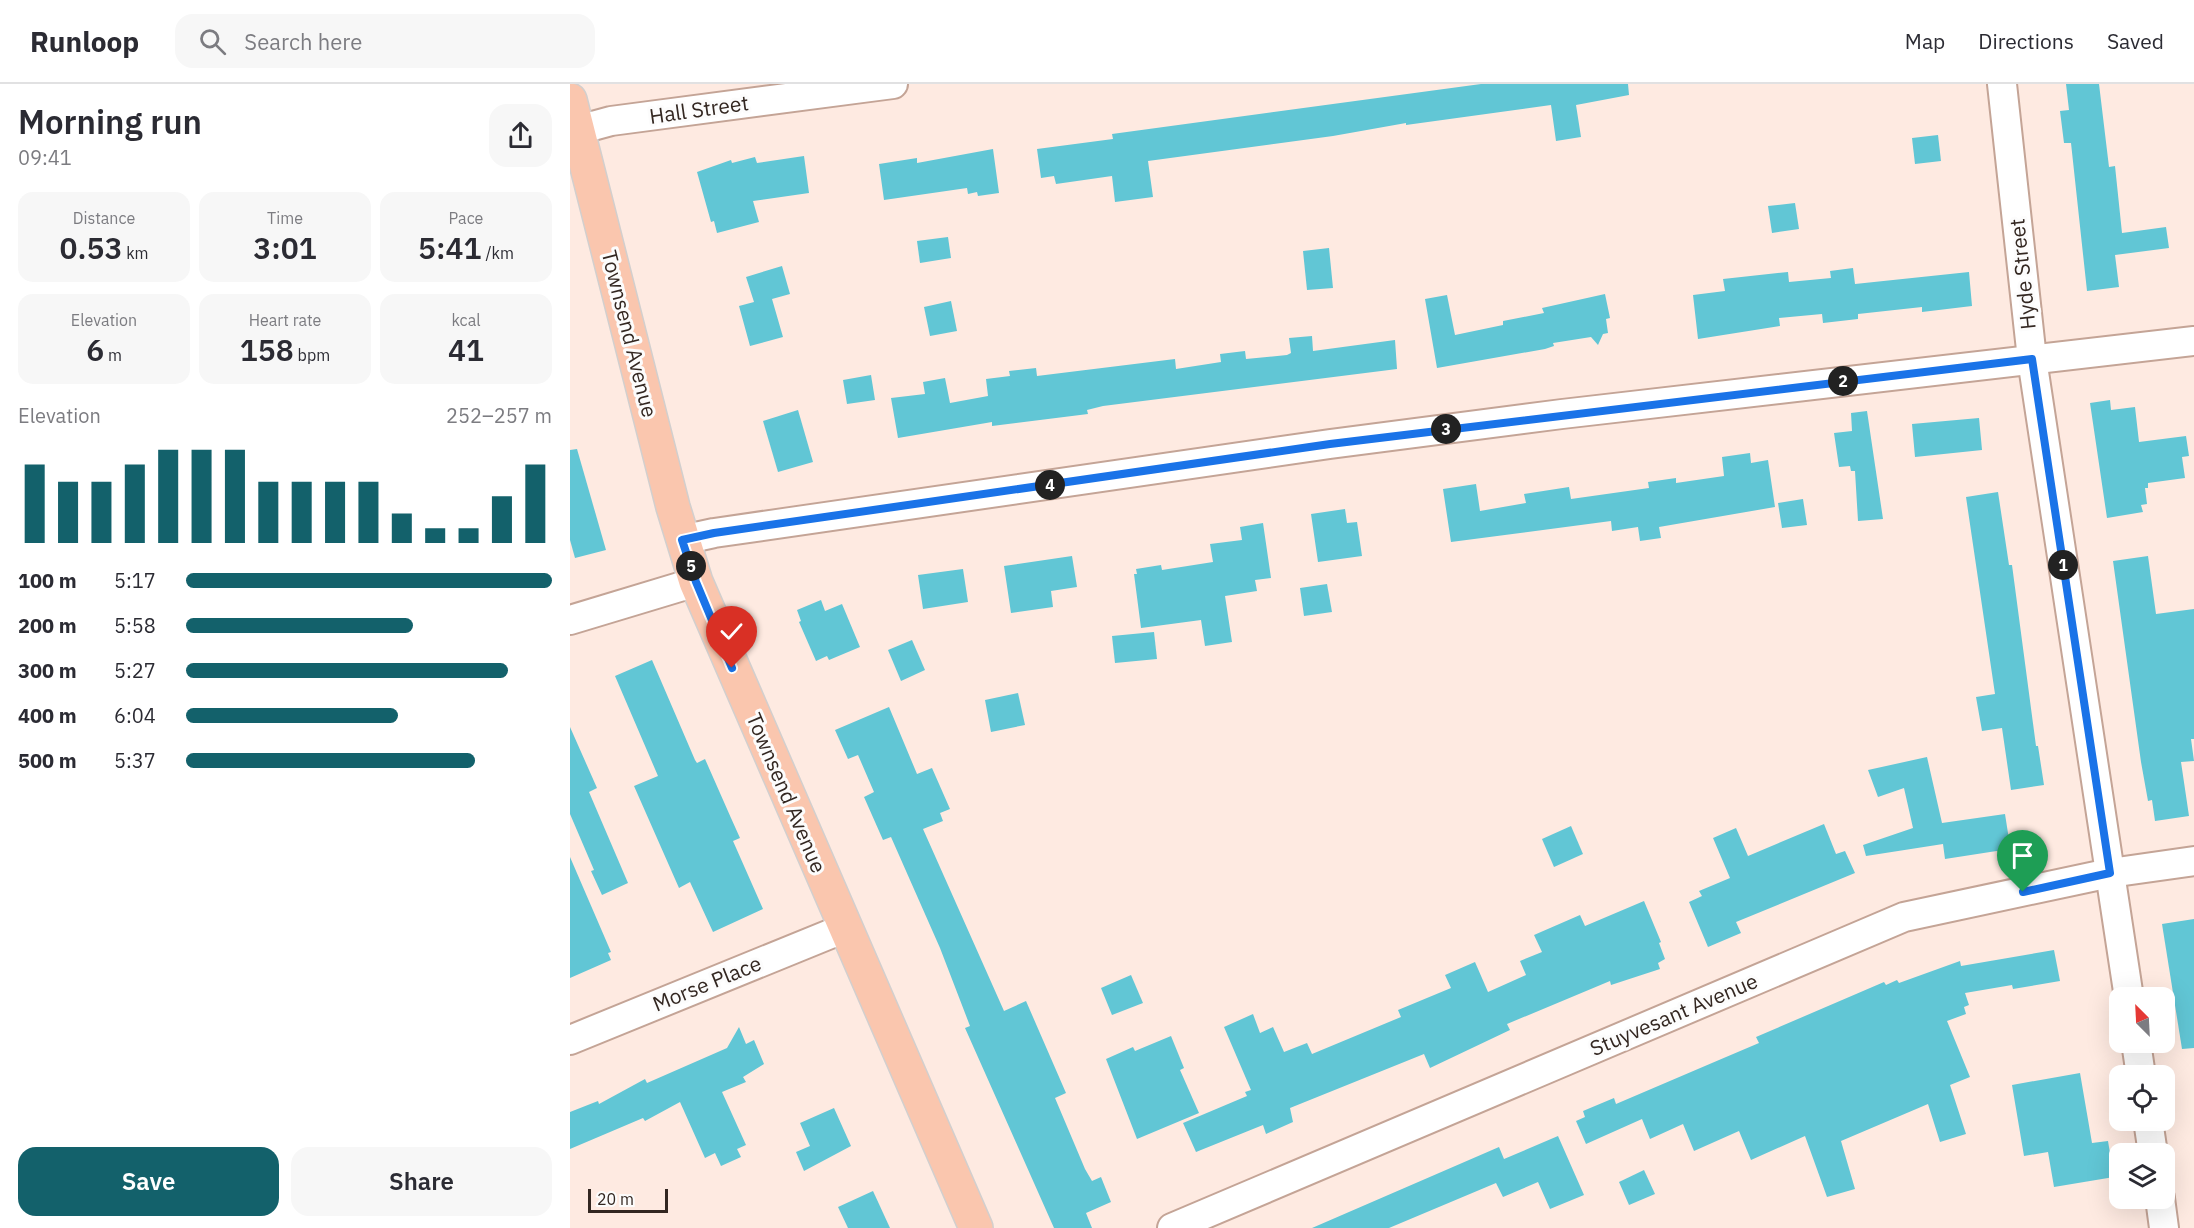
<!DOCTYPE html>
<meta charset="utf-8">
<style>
:root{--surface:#fff;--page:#f7f7f7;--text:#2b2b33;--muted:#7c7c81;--line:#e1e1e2;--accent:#13616b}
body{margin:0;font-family:"IBM Plex Sans",sans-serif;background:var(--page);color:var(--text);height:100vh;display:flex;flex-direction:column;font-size:22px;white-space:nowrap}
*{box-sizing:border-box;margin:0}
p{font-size:20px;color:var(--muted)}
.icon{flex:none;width:33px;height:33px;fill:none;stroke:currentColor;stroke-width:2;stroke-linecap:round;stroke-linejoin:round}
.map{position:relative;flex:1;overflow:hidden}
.drawer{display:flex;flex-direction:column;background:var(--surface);width:570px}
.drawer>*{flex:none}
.needle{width:39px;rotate:336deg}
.buttons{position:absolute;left:1539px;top:903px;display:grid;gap:12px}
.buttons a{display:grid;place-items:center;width:66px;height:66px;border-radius:12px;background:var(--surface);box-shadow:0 6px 24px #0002;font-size:30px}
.scale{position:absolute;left:18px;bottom:15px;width:80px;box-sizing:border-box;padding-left:6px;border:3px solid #332721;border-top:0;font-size:16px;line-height:21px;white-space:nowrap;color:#332721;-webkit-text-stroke:4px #fcfcfc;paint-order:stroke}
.pin{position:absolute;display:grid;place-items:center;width:51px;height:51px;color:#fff;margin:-62px -26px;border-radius:50% 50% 50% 0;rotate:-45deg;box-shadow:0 0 6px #0007}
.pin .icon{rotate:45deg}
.km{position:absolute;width:30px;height:30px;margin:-15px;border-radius:50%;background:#222;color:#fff;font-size:16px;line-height:30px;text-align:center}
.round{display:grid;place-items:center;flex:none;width:63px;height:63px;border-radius:18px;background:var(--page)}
.summary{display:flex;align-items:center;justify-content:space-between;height:102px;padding:0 18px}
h1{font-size:33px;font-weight:600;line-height:45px}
.metrics{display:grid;grid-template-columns:repeat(3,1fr);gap:9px;height:102px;padding:6px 18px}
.metrics div{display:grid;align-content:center;border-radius:15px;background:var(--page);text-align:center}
.metrics b{font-size:30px;font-weight:600}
.metrics small{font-size:16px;font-weight:400}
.metrics p{font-size:16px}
.chart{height:168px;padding:12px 18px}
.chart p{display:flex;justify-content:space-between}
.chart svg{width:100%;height:108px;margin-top:6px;stroke:var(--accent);stroke-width:6}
.primary-button{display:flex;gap:12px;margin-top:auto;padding:12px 18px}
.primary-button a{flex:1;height:69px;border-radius:18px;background:var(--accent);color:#fff;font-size:24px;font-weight:600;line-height:69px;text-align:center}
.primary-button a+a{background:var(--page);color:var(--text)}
ul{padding:0 18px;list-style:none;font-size:20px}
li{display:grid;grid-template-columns:96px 72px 1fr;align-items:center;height:45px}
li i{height:15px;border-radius:8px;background:var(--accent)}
header{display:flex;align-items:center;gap:36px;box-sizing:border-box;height:84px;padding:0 30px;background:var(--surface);border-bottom:2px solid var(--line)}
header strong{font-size:28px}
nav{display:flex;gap:33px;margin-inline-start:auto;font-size:21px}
.search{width:420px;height:54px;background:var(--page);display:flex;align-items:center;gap:15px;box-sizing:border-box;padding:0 21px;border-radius:18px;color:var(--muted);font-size:22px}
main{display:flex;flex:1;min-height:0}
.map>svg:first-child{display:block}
.building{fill:#61c6d5}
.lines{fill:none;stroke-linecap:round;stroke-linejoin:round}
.minor-casing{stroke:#c4a496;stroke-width:32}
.major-casing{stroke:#d2cfce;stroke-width:36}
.minor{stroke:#fff;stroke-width:28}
.major{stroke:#fac6ae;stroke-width:33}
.route-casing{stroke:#fff;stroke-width:12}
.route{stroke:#1a73e8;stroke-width:8}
.labels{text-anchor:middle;stroke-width:6;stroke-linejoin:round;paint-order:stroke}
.street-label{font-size:21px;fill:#332721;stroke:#fcfcfc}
</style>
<header>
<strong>Runloop</strong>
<div class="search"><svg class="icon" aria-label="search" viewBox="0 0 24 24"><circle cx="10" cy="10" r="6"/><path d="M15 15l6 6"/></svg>Search here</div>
<nav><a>Map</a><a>Directions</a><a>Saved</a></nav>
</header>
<main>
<section class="drawer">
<div class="summary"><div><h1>Morning run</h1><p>09:41</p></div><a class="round"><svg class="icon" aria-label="share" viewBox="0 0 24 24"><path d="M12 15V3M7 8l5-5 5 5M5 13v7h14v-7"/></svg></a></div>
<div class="metrics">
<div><p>Distance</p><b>0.53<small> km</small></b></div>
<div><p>Time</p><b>3:01</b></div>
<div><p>Pace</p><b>5:41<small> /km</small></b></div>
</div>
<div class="metrics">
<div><p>Elevation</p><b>6<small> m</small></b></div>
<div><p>Heart rate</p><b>158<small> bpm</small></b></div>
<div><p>kcal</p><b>41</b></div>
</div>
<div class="chart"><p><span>Elevation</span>252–257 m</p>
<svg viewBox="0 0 160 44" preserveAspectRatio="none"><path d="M5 44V12M15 44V19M25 44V19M35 44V12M45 44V6M55 44V6M65 44V6M75 44V19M85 44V19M95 44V19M105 44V19M115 44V32M125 44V38M135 44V38M145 44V25M155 44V12"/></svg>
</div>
<ul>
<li><b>100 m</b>5:17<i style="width:100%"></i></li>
<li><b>200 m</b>5:58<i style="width:62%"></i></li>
<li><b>300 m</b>5:27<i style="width:88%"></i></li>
<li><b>400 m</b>6:04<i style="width:58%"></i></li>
<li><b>500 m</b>5:37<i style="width:79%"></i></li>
</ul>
<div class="primary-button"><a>Save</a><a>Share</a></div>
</section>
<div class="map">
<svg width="1624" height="1144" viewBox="0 0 1624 1144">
<rect width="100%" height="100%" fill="#feeae1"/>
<g class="building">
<polygon points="911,0 1058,0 1059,11 1006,21 1011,53 986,57 981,21 836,41 836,39 763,52 578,77 583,113 545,118 542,92 486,100 484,92 471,94 467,65 543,55 542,50"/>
<polygon points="1496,0 1529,0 1539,83 1545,82 1552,149 1596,143 1599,164 1545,171 1549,203 1517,207 1501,59 1494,59 1490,27 1499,26"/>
<polygon points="1368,51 1371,77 1345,80 1342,54"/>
<polygon points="423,65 429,109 408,112 407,108 398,110 397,104 314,116 309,80 347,74 347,79"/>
<polygon points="234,72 239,109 183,117 189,138 147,149 144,137 141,138 127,88 161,76 162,79 185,73 187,79"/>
<polygon points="1225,119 1229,145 1202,149 1198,122"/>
<polygon points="378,153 381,174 350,179 347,157"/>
<polygon points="759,164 763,204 737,206 733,167"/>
<polygon points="212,182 220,210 202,215 213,253 180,262 169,222 184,218 176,193"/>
<polygon points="1283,184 1285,200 1399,188 1402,222 1352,228 1352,223 1288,230 1288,235 1253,239 1252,230 1209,234 1210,242 1128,255 1123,211 1155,207 1153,195 1218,188 1219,198 1261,194 1260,187"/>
<polygon points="1035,210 1040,234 1036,235 1038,249 1033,250 1028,261 1021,253 983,259 984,262 975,265 867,284 855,215 877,211 885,251 933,241 933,237 974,229 972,224"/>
<polygon points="381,217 387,247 360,252 354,223"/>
<polygon points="742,252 743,267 825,256 827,285 533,322 517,326 518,330 422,342 422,338 328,354 321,314 355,310 353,298 375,294 380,319 418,312 416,295 440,292 439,287 466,284 467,292 605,275 606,285 651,278 650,270 675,267 676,275 717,271 721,269 719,254"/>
<polygon points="301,291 305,316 277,320 273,296"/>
<polygon points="1540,316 1541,326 1565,323 1569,358 1616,352 1619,372 1612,373 1615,394 1578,399 1578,404 1575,404 1577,420 1571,421 1573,428 1537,434 1520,319"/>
<polygon points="228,326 243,378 208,388 193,337"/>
<polygon points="1297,327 1313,435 1288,437 1285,387 1281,387 1280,382 1269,383 1264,349 1282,347 1281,329"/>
<polygon points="1409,334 1412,366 1345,373 1342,340"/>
<polygon points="7,365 36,466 5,474 0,456 0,366"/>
<polygon points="1180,369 1181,379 1198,376 1205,423 1089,443 1091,454 1070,457 1068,443 1042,447 1041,437 881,458 873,405 906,400 910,427 956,419 954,410 999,403 1001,415 1079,404 1078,398 1106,394 1106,399 1154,392 1152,373"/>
<polygon points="1428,408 1439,481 1442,481 1466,662 1468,662 1474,701 1441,706 1432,644 1412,647 1406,613 1425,610 1396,413"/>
<polygon points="1233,415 1237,441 1212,444 1208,419"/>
<polygon points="775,425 777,439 787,438 792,472 748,478 741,430"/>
<polygon points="693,439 701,494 685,496 687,507 655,512 662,558 635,562 631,536 571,544 564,490 567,490 566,485 591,481 592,486 643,478 640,460 672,456 670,443"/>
<polygon points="502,472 507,503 481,507 483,523 441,529 434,482"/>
<polygon points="1578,472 1586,530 1624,525 1624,655 1621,655 1624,677 1611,678 1619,732 1585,737 1582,716 1578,717 1571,678 1543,477"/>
<polygon points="393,485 398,518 353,525 348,491"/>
<polygon points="757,500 762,528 734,532 730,504"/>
<polygon points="251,516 255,527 272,520 290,563 259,576 257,572 246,577 229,538 231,537 227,526"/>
<polygon points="584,548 587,575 545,579 542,552"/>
<polygon points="342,556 355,586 331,597 318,566"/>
<polygon points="82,576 125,676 127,679 135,675 161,734 170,754 163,757 193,825 143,848 120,798 109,804 64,702 88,692 45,592"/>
<polygon points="448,609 455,641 421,648 415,616"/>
<polygon points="319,623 347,690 362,684 380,725 370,729 373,737 353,745 434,927 456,917 496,1009 485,1014 515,1085 522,1097 531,1093 541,1118 516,1129 522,1144 484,1144 395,944 400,942 370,864 321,753 313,756 294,713 304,708 288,671 278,675 265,646"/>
<polygon points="0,643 27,704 19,708 58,799 32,811 21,787 24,786 0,730"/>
<polygon points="1357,673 1372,739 1435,730 1440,762 1433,763 1433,766 1375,775 1373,760 1296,772 1293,761 1343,744 1334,704 1308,713 1298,686"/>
<polygon points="1254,740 1266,770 1275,767 1285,789 1166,838 1171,849 1138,863 1119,818 1132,812 1129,807 1160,794 1143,754 1166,744 1178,772"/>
<polygon points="1001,742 1013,770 984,783 972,755"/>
<polygon points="0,773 41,868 38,869 41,876 0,894"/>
<polygon points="1074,817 1091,858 1089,859 1095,875 1088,879 1090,885 1041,901 1040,897 937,940 940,946 860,984 854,970 720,1024 723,1038 696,1050 693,1041 626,1068 613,1039 677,1012 675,1008 681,1006 654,943 683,930 690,949 703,943 714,968 737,959 742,970 831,933 828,926 881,904 875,891 905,878 918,908 956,891 950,877 972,868 964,851 1010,831 1015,842"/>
<polygon points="1624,835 1624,964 1612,965 1592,840"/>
<polygon points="1484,866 1490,897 1443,905 1442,901 1395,909 1399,921 1394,923 1396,930 1377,937 1400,993 1380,1001 1396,1050 1370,1058 1358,1020 1271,1057 1285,1105 1257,1113 1235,1052 1181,1076 1169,1047 1124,1067 1113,1040 1080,1055 1072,1035 1016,1060 1006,1037 1015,1033 1013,1027 1044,1014 1046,1020 1149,976 1189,959 1186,953 1314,898 1316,901 1327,896 1329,899 1390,877 1391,882"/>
<polygon points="561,891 573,919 542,931 531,904"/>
<polygon points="169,943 176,960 184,956 194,980 173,993 176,998 152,1008 176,1061 167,1065 171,1073 151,1082 145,1069 135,1074 110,1018 75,1037 73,1034 0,1065 0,1028 28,1017 29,1020 75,995 77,999 157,964"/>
<polygon points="601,952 614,984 610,986 629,1029 567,1055 536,975 563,963 565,967"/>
<polygon points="1510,989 1522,1059 1538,1057 1544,1093 1484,1103 1478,1068 1454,1072 1442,1001"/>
<polygon points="264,1024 281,1062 234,1087 226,1068 240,1062 230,1039"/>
<polygon points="988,1052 1014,1111 980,1125 968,1098 933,1113 926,1099 819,1144 742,1144 929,1063 934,1075"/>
<polygon points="1074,1086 1085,1110 1059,1121 1049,1098"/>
<polygon points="303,1107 320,1144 278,1144 268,1123"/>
</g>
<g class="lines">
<g class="minor-casing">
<g id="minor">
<polyline points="1432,0 1462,275 1559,914"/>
<polyline points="8,46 41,37 323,0"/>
<polyline points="112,456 144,449 760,360 992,330 1624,257"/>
<polyline points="0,536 126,498"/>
<polyline points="0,956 275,844"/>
<polyline points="1566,958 1571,992"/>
<polyline points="1578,1036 1583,1070"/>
<polyline points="1590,1114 1594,1144"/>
<polyline points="602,1144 1334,833 1540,789 1624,777"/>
</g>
</g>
<g class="major-casing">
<polyline id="major" points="0,16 103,423 126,498 406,1144"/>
</g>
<use href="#minor" class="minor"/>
<use href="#major" class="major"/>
</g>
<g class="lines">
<g class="route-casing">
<polyline id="route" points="162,584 126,498 112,456 144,449 760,360 1462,275 1540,789 1453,808"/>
</g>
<use href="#route" class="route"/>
</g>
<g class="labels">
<g class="street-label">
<text transform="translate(129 26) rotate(-8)" y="7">Hall Street</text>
<text transform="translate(1453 190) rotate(-96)" y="7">Hyde Street</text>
<text transform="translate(59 250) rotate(76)" y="7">Townsend Avenue</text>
<text transform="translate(216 709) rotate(67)" y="7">Townsend Avenue</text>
<text transform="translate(137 900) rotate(-22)" y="7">Morse Place</text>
<text transform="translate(1104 931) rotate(-23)" y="7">Stuyvesant Avenue</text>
</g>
</g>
</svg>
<div class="buttons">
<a><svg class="needle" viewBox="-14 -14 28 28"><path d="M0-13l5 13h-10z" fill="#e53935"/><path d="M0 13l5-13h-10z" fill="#7c7c81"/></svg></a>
<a><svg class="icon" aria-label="locate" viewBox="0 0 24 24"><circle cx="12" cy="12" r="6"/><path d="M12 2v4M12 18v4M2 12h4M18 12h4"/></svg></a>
<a><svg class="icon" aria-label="layers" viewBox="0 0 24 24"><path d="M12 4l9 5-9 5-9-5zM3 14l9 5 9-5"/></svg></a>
</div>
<div class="scale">20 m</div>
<div class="pin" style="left:1453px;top:808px;background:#1e9e55"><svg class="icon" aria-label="arrive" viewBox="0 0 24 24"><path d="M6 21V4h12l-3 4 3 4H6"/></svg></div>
<div class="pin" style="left:162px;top:584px;background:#d93025"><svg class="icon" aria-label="check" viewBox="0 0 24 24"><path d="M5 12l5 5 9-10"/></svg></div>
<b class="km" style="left:1493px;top:481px">1</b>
<b class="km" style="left:1273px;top:297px">2</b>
<b class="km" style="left:876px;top:345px">3</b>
<b class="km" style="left:480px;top:401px">4</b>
<b class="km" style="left:121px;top:482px">5</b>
</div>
</main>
